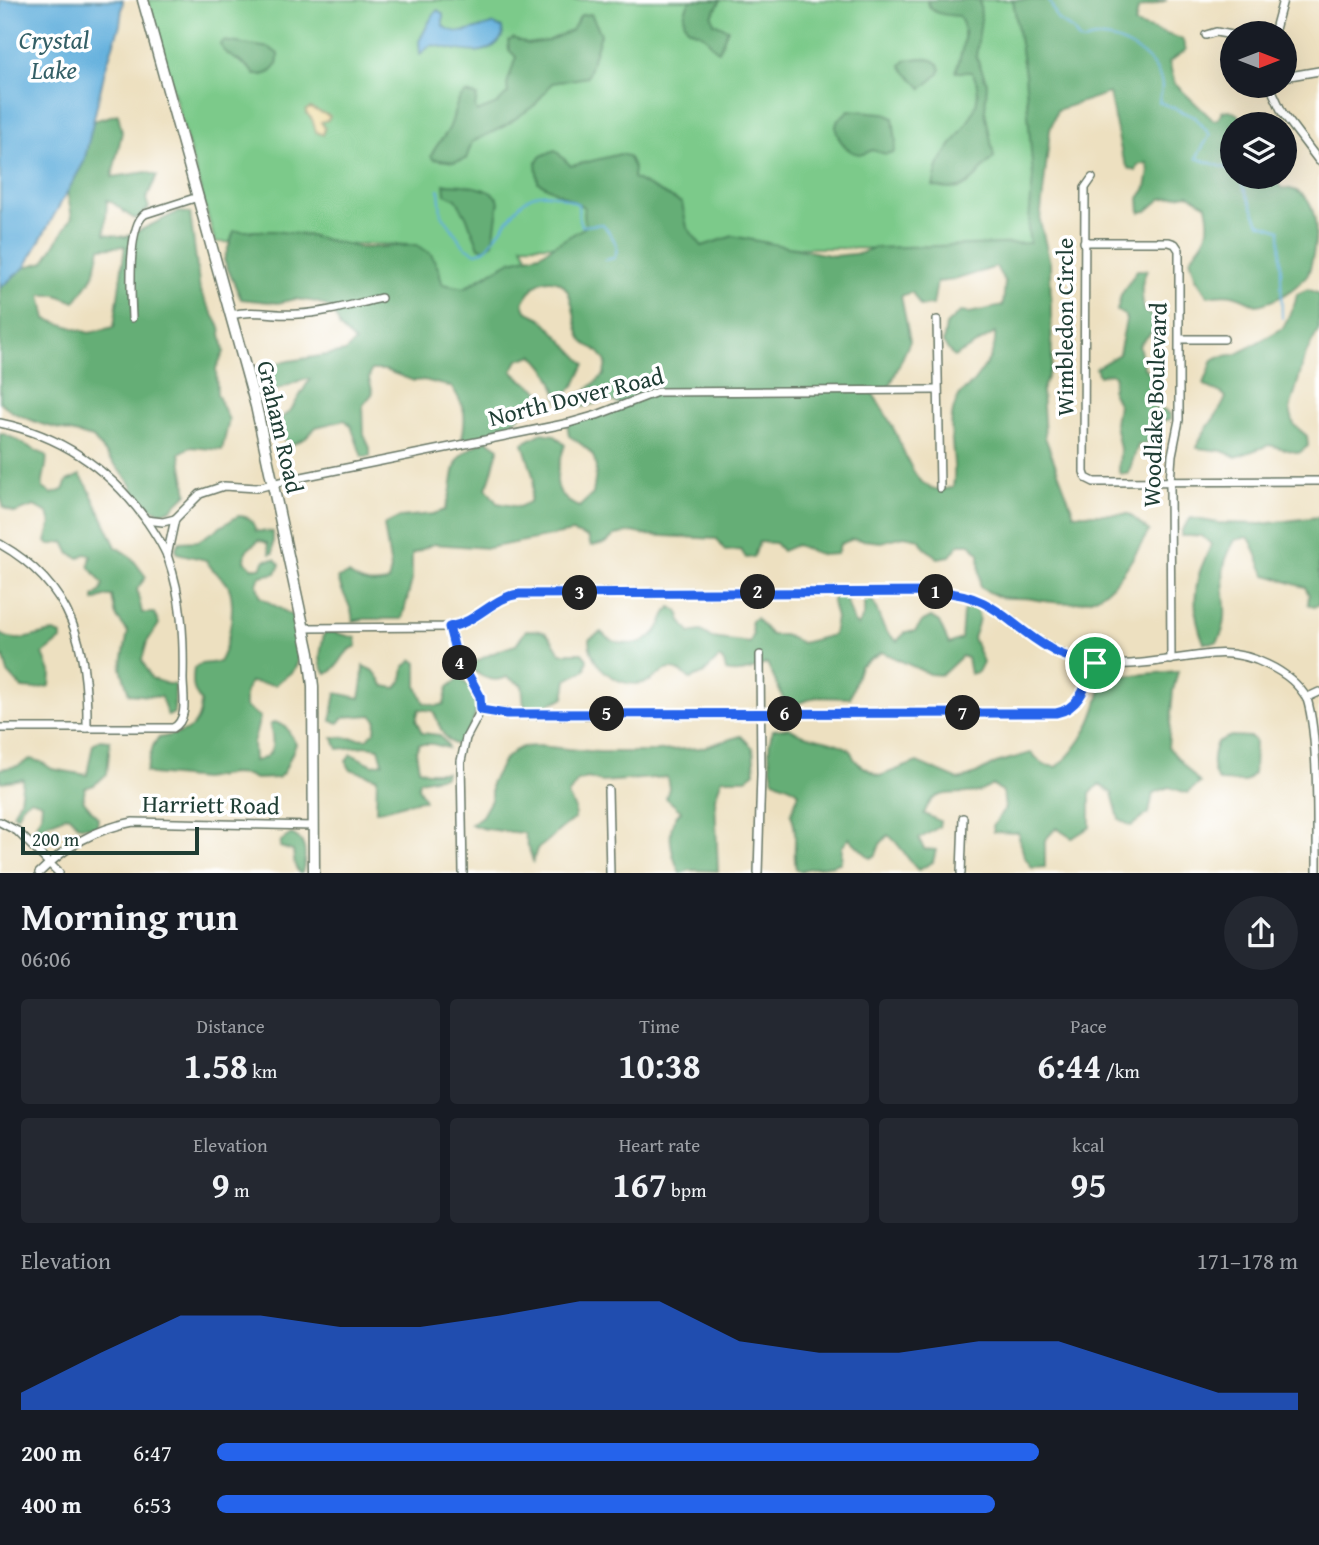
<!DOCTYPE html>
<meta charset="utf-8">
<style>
:root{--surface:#171b24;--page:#242831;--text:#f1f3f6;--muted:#9ea1a6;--accent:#2563eb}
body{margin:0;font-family:"Gentium Book Plus",serif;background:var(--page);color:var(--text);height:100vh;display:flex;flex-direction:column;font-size:26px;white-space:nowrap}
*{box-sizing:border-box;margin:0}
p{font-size:23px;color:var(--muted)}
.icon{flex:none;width:38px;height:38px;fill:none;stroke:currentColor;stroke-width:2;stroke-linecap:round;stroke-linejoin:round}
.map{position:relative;height:873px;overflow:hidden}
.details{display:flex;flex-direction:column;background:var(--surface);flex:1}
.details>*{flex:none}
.needle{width:46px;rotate:90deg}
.buttons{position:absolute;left:1220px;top:21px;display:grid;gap:14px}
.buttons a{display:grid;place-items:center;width:77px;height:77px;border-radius:50%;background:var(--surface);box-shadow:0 7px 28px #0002;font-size:35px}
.scale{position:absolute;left:21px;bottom:18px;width:178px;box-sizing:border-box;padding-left:7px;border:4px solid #1f3d34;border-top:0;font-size:19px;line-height:24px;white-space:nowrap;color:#1f3d34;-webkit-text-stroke:5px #fff;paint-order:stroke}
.pin{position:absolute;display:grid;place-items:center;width:60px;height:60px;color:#fff;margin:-30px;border:4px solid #fff;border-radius:50%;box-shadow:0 2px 7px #0007}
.km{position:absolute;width:35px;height:35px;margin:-18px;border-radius:50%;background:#222;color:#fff;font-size:19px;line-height:35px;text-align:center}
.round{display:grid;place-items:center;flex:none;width:74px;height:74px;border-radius:37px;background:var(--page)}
.overview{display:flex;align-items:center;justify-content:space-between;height:119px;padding:0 21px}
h1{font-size:38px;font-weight:700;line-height:52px}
.metrics{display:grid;grid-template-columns:repeat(3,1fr);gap:10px;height:119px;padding:7px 21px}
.metrics div{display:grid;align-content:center;border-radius:7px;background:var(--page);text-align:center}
.metrics b{font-size:35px;font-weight:700}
.metrics small{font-size:19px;font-weight:400}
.metrics p{font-size:19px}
.chart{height:196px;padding:14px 21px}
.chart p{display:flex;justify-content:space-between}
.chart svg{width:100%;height:126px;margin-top:7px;fill:var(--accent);opacity:.7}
ul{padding:0 21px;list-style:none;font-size:23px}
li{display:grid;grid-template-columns:112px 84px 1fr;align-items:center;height:52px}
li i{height:18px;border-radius:9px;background:var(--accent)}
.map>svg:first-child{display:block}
.green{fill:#7cca8a;stroke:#4e845f;stroke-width:2}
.forest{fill:#65ae76;stroke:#427655;stroke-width:2;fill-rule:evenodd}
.sand{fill:#eeda9e;stroke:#868c69;stroke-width:2}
.water{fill:#64b0dd;stroke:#427688;stroke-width:2}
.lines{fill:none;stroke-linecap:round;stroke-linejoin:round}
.stream{stroke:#64b0dd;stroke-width:2}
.minor-casing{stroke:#677665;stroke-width:10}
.secondary-casing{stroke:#677665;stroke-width:13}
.minor{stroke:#fff;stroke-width:7}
.secondary{stroke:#fff;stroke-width:10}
.route-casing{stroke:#fff;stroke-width:14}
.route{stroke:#2563eb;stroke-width:9}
.labels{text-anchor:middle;stroke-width:7;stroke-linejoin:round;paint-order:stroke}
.street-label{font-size:24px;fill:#1f3d34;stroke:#fff}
.water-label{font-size:26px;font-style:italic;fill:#346067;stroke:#fff}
</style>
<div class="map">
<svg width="1319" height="873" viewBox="0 0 1319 873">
<rect width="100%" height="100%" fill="#fff"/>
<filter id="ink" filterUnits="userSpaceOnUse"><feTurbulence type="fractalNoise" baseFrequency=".0143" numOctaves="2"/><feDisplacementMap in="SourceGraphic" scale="14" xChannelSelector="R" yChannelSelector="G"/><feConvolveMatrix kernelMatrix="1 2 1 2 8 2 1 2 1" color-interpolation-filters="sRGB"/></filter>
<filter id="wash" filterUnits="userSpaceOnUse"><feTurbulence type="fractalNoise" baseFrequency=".00686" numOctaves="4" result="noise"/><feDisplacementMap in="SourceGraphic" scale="28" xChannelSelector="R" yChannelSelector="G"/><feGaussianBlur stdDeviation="1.57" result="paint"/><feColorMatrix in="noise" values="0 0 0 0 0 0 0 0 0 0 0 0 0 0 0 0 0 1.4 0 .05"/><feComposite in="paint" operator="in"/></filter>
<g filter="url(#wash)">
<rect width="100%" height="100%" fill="#ede0c0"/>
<path class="green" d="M148,0H1043L1038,250L522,245L528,257C504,262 485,275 464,288L442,284L439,270L416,245L215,242Z"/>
<g class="forest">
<path d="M691,0H721L712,16L714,23L728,29L719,51C711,48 711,40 703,35C698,32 691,31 687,27C681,20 686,6 691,0Z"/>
<path d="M927,0H980L981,19L976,56L987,83L985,111L994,157C971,179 969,196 933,186C935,179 936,171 939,164C954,136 992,107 972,72H956C961,53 970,32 959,16C945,15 930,15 927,0Z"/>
<path d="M1013,0H1167L1138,9L1135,24L1182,39L1186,50L1169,62L1175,84L1213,120L1218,119L1223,111L1230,110L1238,115L1244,124H1232V177H1273L1281,188C1317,188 1319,227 1313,255C1311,261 1311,270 1307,275C1294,291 1275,302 1256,305C1237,295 1230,292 1208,296L1196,278L1190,259C1207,238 1212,232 1206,205L1188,194L1161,199L1147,211L1140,212L1139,198L1146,188L1149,171L1147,163L1138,165L1136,171L1128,168L1122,155L1109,93L1057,110L1050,130L1040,221L1050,263L1052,364L1042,391L1045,437L1074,514H1129L1149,531C1115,588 1104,613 1032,599C1021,597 1010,599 1000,597C993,595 986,590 980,587L979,553L970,544H959L950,556L938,558L925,548L919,539L904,536L881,542L853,539L840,544L837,554L822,555L796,545L782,551L775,543L759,542L754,557L746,558L741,550L725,551L717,539L646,535L632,532L615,535L606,543L591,546L588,537L572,532L488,548L433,544L412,554V580L402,619H364L353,621C352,603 341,594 338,578L349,574C362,584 371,585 388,582L391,569L384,525L400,517L433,514L445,510C460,473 442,459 487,440L499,448C493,462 493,475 486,488L497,503L519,507L530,502L534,479L523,443L542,433L554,435L565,445C556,472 548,494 579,507L593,494C598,461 600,455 569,436L567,423L624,405L607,400L583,407L578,397L604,375L606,362C603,358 600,352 595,349C590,346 586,346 582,340C571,323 577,281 551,280C536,279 529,292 523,303L526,311L541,318L585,364L576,383L559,402C554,381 549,370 533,355L518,360L512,371C521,382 532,384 543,394L511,424L495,429L477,442L462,438C467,415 465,407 452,387L424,380L414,381L385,370H371L369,379L373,393L363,405L364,435L370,448V457H362L351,426L345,420L316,427L306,438L291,445L278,435L276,423L291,410L310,379L301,380L267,394L264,376L271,364L345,352L355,342L340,328L333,309L317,302L295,299L278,303L241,299L224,260L234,231H274L306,235L362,248L416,245L431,254L439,270L442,284L465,288L511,261L540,254L585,227L584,207L538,182L536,162L541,156L555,150L571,166L620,154L628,156L634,168L633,178L682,203L687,227L702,246L733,236L834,256L862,253L872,248L1030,243L1028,231L1033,177L1025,75ZM996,267L1005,282L1003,306L969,313L960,312L946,325L943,343L954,357L995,333C997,352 985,366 974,381C970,387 962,390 959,396C942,425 959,457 953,487C917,500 908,459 896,434C890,420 880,405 871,391L889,388L910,341L901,296L912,292L920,306L933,305L937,282L954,280Z"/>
<path d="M591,14L601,34L587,77L552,83L535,105L505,126L472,142L466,159L454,162L433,159L431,156C435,146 441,141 447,132C456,119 452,102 466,93L477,96L475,108L477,112L497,104L508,93L507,84L516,57L509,50L508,41L514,38L527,44L548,41L572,30L581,15Z"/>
<path d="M224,41L270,48L278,54C279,70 269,76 255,75C246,60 227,60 220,44Z"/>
<path d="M921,58C931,59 937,60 941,69C938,78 928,82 922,89C916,79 905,75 901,65L906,60Z"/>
<path d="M849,110L883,113L893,118L896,141L894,152L886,154L872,150C871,151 864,154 862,154C848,155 832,135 837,122C839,118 845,114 849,110Z"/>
<path d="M118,114L122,132L112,177L147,172L157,176L146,199L149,208L136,219C124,215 119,204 107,200L105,234L126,237L178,212L190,213L200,291L220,327L224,352L216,368L217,394L229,420L222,450L190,447L180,453L187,494L170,510L160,513L134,496L132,485L93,438L41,424L14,413L0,402V288L25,267L44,262L72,217L67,192L84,162L93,121ZM125,246L114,327L89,333L46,319L41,295H57L75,302L94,275L100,248Z"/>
<path d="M444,184C459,184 492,186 499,201L493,243L484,249L479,247L466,216L456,199L445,194Z"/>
<path d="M1137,270H1147C1139,286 1142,295 1144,311L1164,324L1161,333H1151L1139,345L1144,368L1153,376L1156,385L1149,402L1155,409L1165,410L1170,414L1171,419C1155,421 1149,428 1147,443L1138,445L1128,474H1122L1119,471L1120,449L1115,424L1118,404L1112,391L1115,377L1111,373L1099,376L1096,368L1119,354L1126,320L1125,315L1117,311L1121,295Z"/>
<path d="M1308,289L1319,294V329L1306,354L1290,409L1294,425L1307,436L1308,446L1299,453L1269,445L1236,457L1222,451L1197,448C1202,428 1220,416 1226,397C1220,390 1211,391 1204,384L1213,360L1218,357L1237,354L1283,328L1295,303L1297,294Z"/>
<path d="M0,433C17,437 29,449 46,455C49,466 41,476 43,488L52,494L63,490L67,481L80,475L88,487L116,547L131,557L146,577L137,589L142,613H154L159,624L147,642L142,660L151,678L167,684H175L174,713L168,716L161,697L129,694L121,668L128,632L116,616L112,596H107L94,601V597L101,591L103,584L89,566L91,555L85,554L79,558L70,554L64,542L49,545L46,542L51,523L48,513L34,506L15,513L4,508L0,495Z"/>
<path d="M238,516C250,516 252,520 256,531L273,532V553L270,554L267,543L259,540L246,551L245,561L252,568H261L265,560L275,559L280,565L276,573L260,576L257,584L260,597L293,616C297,630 304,658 293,671C287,677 283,676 276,685L250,682L245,693V707L260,717L253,743L254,761C276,758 274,742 270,725L275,722L286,727L296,744L284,772L278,778L255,779L247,775L232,774L203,779L152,774L146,772L153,746L158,738C185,732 200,732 201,701C192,691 192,682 194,668L201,664L219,662C229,647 239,596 225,581C218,573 211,570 206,560L177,553L176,547L180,542L198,541Z"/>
<path d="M1319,517V604L1314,607L1308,604L1309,595L1305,587C1290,584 1281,578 1266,575C1258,563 1255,544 1248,537L1235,540C1230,549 1226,556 1224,566C1220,592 1233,618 1217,642L1204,643C1195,622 1193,598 1199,575C1201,565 1208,555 1211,544L1202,536H1181L1182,530L1191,518L1218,523L1261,524Z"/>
<path d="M836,596H845L854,623L858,626L864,615V600L871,598C882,617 878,627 897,641L905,633L915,631L923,621L931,617L939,622L949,644L961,639L963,613L968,602C985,614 978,622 973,638L983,662L978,672L970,674L967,658L962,656L942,675L929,674L882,652L860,666L850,698L816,697L796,704L783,698L767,663C755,669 740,675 726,671L724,662L719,658L703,674L690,679C684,674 679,669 671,669C661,669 656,679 647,682C620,691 589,666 589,639L601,632C616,649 648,648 660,626C664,619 664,613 671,607L678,611L681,621L690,633L701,631L712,638L750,643L753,635L751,621L756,618L771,635H784L802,643L833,635L836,618L832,602Z"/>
<path d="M526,630C550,630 548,634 560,653H582L587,659L585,670L567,680L564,698L538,708L524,706L522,685L507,677C493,684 478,676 468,665C484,658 498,649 516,645Z"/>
<path d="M54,632L61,635V640L43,654L51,674L50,686L35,689L22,688L8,673L4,657L0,658V633C15,646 36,634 54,632Z"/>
<path d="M333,632L356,638L357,646C341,651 341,668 327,674C315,663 322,648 324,633Z"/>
<path d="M413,660L417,663V687L424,703L437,706L444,704L448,687L460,678C464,682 470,686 472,690C484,707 469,734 456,745C440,737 441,725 433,711L419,709L416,720L422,733L439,735L447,744L448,748L433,744H419L416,751L419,769L427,772H446L445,776L419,781L418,787L425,800C408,800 393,810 376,811L377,778L350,769L346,761L351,754L373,765L383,763L379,748L366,746L338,749L333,737L367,739L375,731L376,720L372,715L344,717L339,723L331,721L336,693L360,698L362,688L363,666L374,671L384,686L396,688L402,680L404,667Z"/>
<path d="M1178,671L1173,691L1168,747L1200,783L1187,793L1169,787L1153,793L1149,813L1131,826L1119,819L1112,793L1099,784L1090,794V827L1072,838L1056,828L1045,840V867L1032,868L1024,856L1018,833L994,832L993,826L1005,808L1003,792L993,785C988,788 982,791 977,792C954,796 933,786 924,814L940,821L939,827L919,839L924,849L936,850L933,862L918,870C906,859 901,844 888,835L880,844L876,855L870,858L849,838L842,847L841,862C828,869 814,865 800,871L796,869C792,849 799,833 791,814L799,793C792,785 782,786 773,779C770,761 766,747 773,730L789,728C807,740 828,737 847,748C853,751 851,756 856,761C861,767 873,772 880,776L917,762L959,780L976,774L996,763L1031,753L1044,765L1057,767C1083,744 1096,717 1102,683L1124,676Z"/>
<path d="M741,736L753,748L755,772L746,779H722L715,798L718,871L691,870L680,873C671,855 664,825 681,811L666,798L669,788L667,777L601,782L588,778L578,781L568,795L575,809V819C559,827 552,840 537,849L533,861L524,833C509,831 484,831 471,824L482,816L491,800V783L504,760L514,751L522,747L539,746L598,752H645L700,748Z"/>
<path d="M1231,736L1251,737L1255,741L1254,773L1245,782L1219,781C1210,771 1212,754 1217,742Z"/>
<polygon points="100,740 110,741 107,774 94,785 85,788 83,800 98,818 97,827 79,826 68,815 46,824 38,831 36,824 41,815 42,803 31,799 23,804 17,816 13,814 20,800 23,779 0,782 0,769 18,766 30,759 41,762 52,769 87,775 93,744"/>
<path d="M291,834C308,840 306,859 302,873H299L295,866L293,851L280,847L281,841Z"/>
</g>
<polygon class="sand" points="310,108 330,116 328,120 321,122 325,128 323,135 316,132 312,119 306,113 306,110"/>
<g class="water">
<polygon points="0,0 123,0 120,25 105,70 84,162 25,267 0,288"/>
<path d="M438,10L443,14V26C460,38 475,28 493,24L502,28L503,35C489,63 455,48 431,45L420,54L419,41C424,33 432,13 438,10Z"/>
</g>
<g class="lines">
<g class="stream">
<path d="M1049,0L1058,20L1074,31L1078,39L1083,42C1109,27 1159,55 1162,86C1162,90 1160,98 1159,102L1195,117L1210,135L1196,158L1232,170"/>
<polyline points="1239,177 1259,223 1280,230 1282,318"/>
<path d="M439,190L441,213L464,246L476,253C486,251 490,244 496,236C523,200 530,180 578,204L579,220L582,226L603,224C610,235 622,245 614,258L605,260"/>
</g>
</g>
</g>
<g filter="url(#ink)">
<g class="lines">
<g class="minor-casing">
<g id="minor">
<polyline points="1274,33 1283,0"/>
<polyline points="1206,35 1216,32 1232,35"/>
<polyline points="1284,77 1319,71"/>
<polyline points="1270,86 1282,112 1319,161"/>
<polyline points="1092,178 1085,188 1084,472 1086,478 1094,482 1319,481"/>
<polyline points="1084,242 1169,242 1175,244 1179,250 1179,420 1172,455 1170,482 1171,660"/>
<path d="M231,315C254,309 275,316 298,314C326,313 354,304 381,298"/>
<path d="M132,318C131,297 127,225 145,214L198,197"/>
<polyline points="937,320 940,488"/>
<polyline points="1180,339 1224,339"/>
<path d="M0,423C59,435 108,468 144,517C153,530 162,543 168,558C182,598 184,638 183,679C183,695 189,720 173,728H0"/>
<polyline points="146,520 163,522 175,519"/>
<path d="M0,544C74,586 88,648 87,728"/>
<polyline points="167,556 175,519 200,494 224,486 257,488 292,479 569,423 597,415 657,392 937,390"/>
<polyline points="449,627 455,650 480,697 481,710"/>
<path d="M304,628L449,627L475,618L505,597L528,593L940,592C1004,595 1026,649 1085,661C1127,670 1170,658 1212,654C1232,652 1250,656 1268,665C1283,672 1299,684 1307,699C1319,737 1317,829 1317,873"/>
<polyline points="1306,698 1319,692"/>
<path d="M481,710L520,715L1056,713C1080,709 1087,683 1095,663"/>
<polyline points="608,790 610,873"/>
<polyline points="0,822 17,831 59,873"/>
<path d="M39,873C66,846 95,829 133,822L313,826"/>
<polyline points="463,873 461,761 466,738 481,710"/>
<polyline points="758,873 761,774 760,655"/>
<polyline points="961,873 963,818"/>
</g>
</g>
<g class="secondary-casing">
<polyline id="secondary" points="143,0 256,406 309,653 313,686 314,873"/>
</g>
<use href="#minor" class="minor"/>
<use href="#secondary" class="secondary"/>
</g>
</g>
<g class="lines" filter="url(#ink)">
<g class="route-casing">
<path id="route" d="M940,592C994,595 1007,624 1049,648C1063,657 1079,660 1095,663C1087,683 1080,709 1056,713L506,714L481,710L480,696L455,650L449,627C478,622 493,597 519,594Z"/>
</g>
<use href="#route" class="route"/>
</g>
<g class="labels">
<g class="street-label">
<text transform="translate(1065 327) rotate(-90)" y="8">Wimbledon Circle</text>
<text transform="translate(576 397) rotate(-14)" y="8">North Dover Road</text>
<text transform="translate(1155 405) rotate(-88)" y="8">Woodlake Boulevard</text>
<text transform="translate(280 427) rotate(77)" y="8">Graham Road</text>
<text transform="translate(211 805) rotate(1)" y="8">Harriett Road</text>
</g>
<g class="water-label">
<text x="54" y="49">Crystal<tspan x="54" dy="30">Lake</tspan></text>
</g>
</g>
</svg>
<div class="buttons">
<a><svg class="needle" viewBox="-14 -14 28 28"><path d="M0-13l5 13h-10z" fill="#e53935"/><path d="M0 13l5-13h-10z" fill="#9ea1a6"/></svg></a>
<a><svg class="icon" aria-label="layers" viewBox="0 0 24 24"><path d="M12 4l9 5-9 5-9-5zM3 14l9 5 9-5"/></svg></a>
</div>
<div class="scale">200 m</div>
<div class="pin" style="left:1095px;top:663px;background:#1e9e55"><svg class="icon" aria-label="arrive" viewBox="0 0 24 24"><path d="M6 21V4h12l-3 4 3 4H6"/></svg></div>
<b class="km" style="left:936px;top:592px">1</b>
<b class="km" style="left:758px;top:592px">2</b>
<b class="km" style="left:580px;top:593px">3</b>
<b class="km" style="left:460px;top:663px">4</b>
<b class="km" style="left:607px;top:714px">5</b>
<b class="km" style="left:785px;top:714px">6</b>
<b class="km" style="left:963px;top:713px">7</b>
</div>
<section class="details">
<div class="overview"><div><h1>Morning run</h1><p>06:06</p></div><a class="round"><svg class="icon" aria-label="share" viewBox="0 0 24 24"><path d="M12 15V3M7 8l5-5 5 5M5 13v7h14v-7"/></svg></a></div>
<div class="metrics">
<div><p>Distance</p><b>1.58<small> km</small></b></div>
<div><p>Time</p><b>10:38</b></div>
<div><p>Pace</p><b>6:44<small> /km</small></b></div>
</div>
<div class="metrics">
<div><p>Elevation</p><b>9<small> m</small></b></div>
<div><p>Heart rate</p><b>167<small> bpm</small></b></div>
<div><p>kcal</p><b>95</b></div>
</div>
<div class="chart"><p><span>Elevation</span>171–178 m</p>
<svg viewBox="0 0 160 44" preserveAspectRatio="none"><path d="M0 44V38L10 24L20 11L30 11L40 15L50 15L60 11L70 6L80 6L90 20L100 24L110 24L120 20L130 20L140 29L150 38L160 38V44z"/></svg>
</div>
<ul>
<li><b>200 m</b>6:47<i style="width:76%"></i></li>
<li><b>400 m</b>6:53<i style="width:72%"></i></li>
</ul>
</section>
